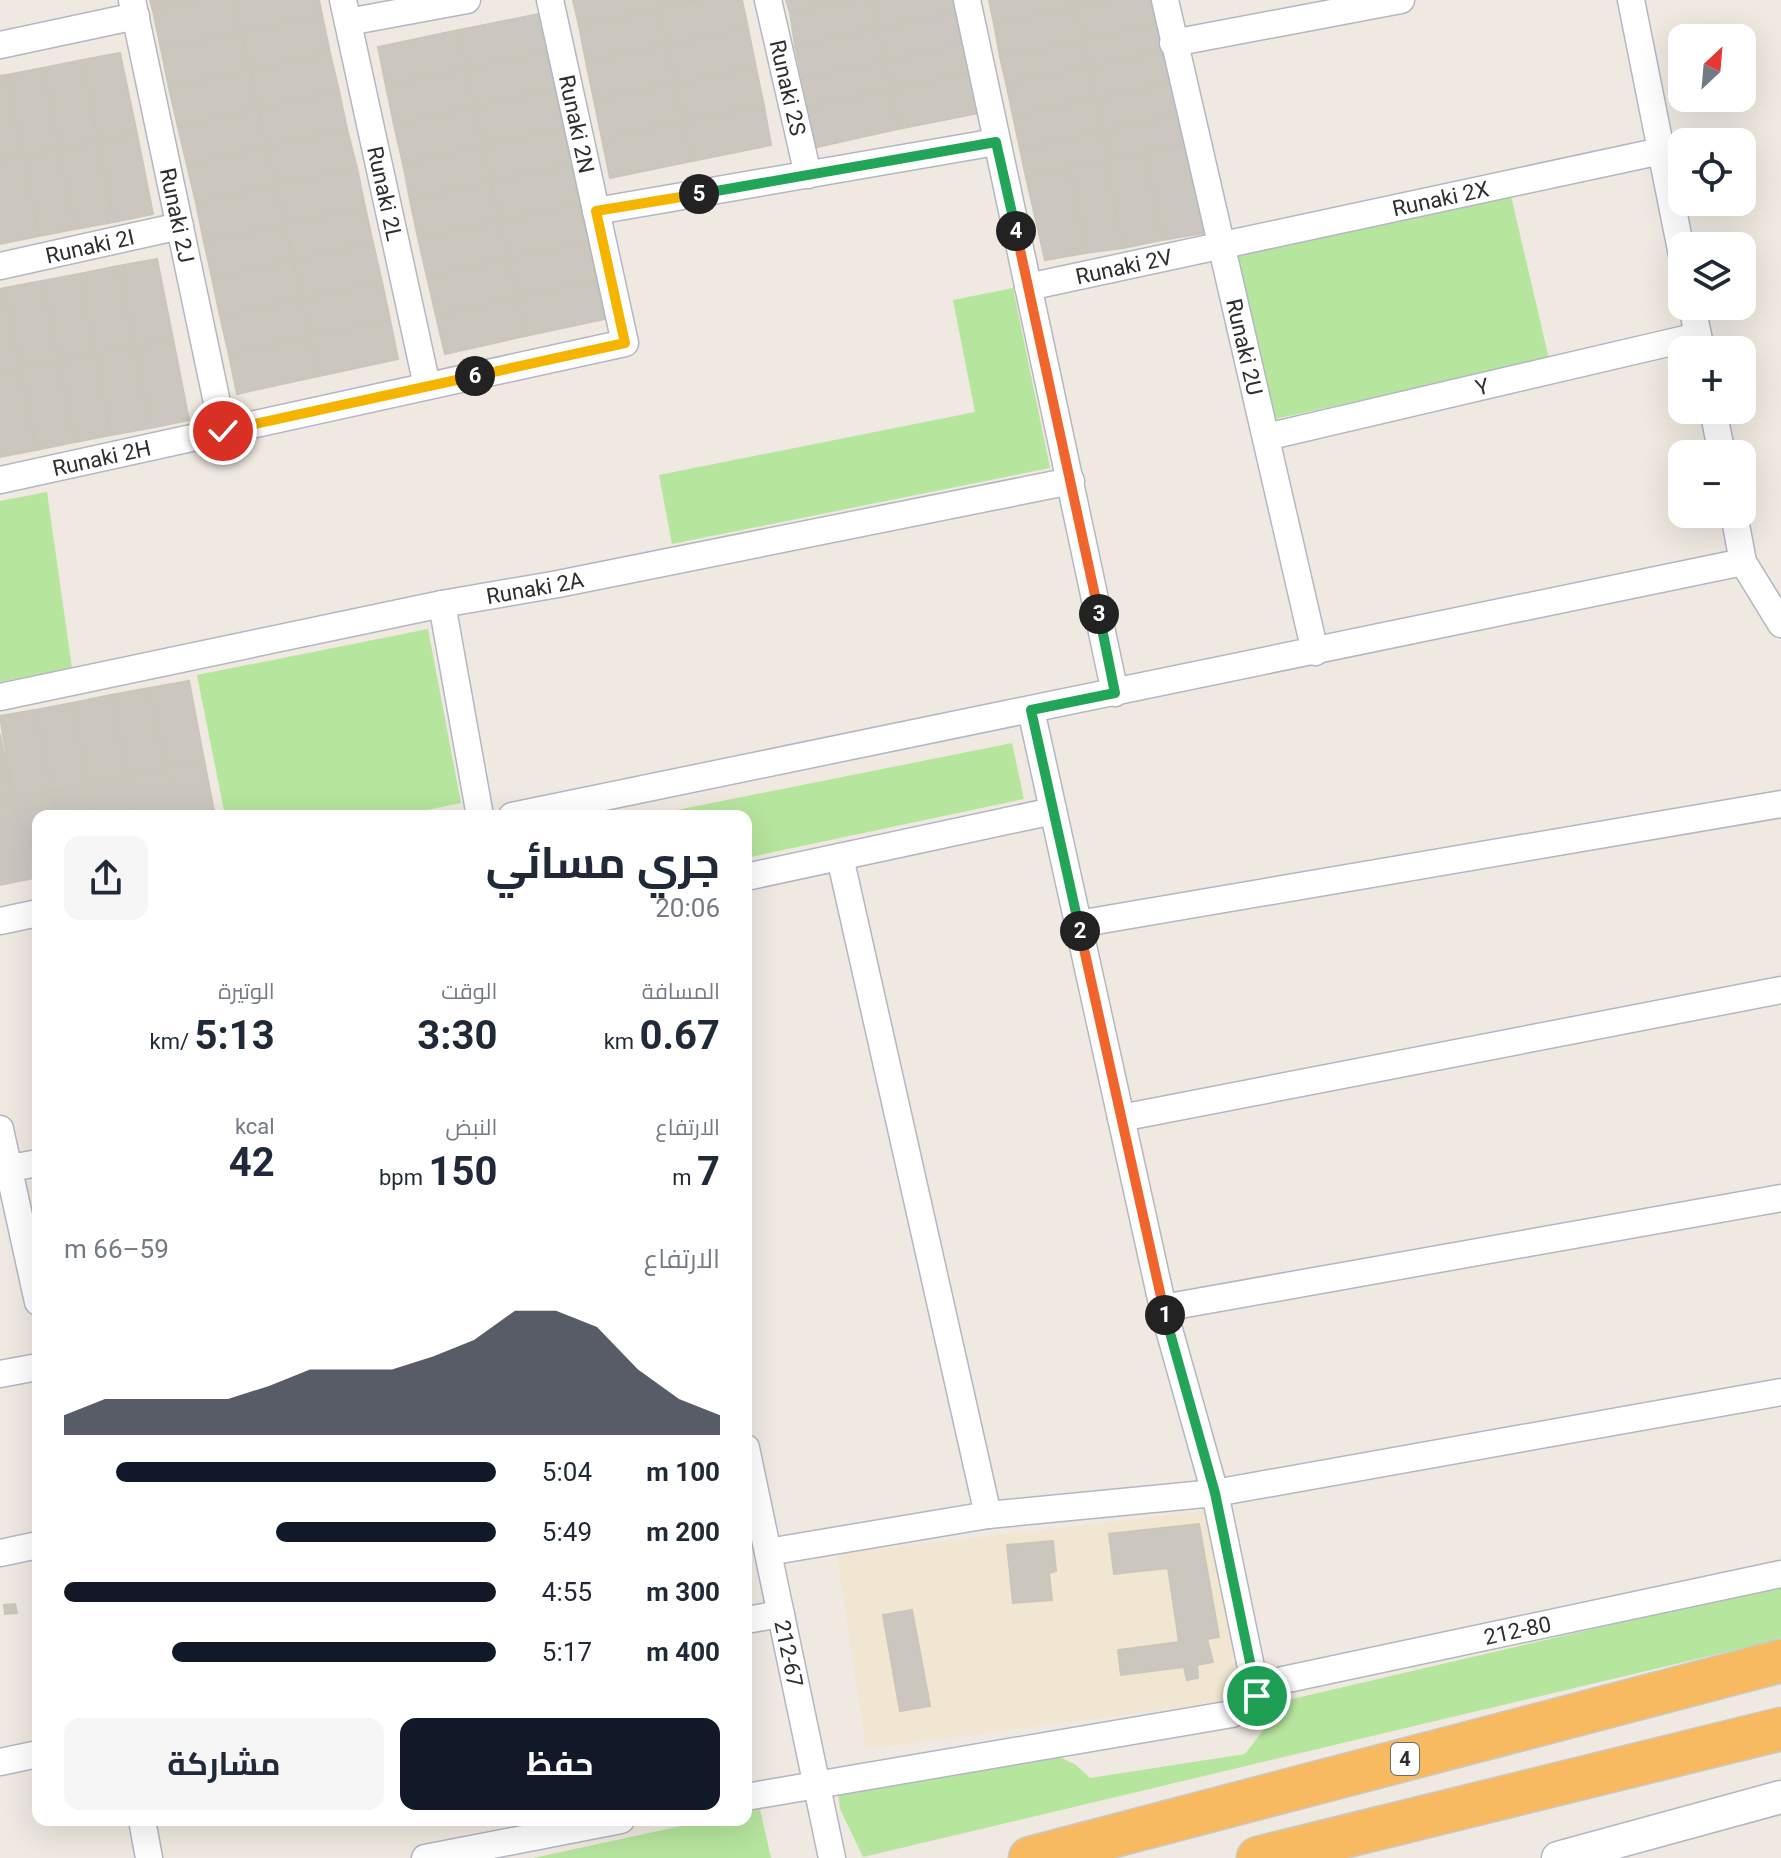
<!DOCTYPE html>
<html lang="ar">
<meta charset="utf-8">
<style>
:root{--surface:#fff;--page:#f6f6f7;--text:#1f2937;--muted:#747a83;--accent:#111827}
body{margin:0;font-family:Roboto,Cairo,sans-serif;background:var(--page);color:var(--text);direction:rtl;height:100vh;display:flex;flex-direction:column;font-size:30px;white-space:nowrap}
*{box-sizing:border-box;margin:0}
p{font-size:26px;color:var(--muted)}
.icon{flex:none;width:44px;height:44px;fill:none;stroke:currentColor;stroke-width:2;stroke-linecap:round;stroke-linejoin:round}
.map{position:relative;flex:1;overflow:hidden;direction:ltr}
.details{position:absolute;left:32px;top:810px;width:720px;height:1016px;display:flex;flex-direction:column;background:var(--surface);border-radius:16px;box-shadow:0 8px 32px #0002;direction:rtl}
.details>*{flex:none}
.needle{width:52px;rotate:26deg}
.fabs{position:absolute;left:1668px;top:24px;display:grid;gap:16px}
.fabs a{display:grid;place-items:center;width:88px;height:88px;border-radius:16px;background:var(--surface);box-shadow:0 8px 32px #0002;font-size:40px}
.pin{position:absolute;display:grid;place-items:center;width:68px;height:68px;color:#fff;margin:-34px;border:4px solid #fff;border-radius:50%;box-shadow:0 2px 8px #0007}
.km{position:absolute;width:40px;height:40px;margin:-20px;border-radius:50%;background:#222;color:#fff;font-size:22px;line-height:40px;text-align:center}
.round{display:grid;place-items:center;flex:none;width:84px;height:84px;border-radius:16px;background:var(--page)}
.headline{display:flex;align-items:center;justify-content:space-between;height:136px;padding:0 32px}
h1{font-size:44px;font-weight:700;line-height:60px}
.metrics{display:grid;grid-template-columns:repeat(3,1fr);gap:12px;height:136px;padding:8px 32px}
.metrics div{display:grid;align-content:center}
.metrics b{font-size:40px;font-weight:700}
.metrics small{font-size:22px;font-weight:400}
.metrics p{font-size:22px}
.chart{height:224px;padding:16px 32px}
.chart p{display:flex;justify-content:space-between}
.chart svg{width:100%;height:144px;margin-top:8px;fill:var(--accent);opacity:.7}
.cta{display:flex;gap:16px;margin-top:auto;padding:16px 32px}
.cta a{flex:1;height:92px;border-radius:16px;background:var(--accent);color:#fff;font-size:32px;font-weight:700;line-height:92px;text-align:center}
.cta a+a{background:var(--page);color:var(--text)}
ul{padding:0 32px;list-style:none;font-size:26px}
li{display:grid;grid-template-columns:128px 96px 1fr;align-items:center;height:60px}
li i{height:20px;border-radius:10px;background:var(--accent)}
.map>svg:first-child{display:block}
.education{fill:#f0e6d1}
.green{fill:#b6e59e}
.building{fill:#cbc7bf;stroke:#cbc5ba;stroke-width:2}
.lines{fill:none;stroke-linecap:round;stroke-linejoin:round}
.minor-casing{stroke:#b4b7c1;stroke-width:29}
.tertiary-casing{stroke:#b4b7c1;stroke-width:35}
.trunk-casing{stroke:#c9c9c9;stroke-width:45}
.minor{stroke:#fff;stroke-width:26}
.tertiary{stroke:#fff;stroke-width:32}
.trunk{stroke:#f8ba60;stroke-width:42}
.split-1-casing{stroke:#fff;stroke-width:16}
.split-2-casing{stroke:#fff;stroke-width:16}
.split-3-casing{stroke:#fff;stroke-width:16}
.split-4-casing{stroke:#fff;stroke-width:16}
.split-5-casing{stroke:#fff;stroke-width:16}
.split-6-casing{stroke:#fff;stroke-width:16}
.split-7-casing{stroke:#fff;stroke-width:16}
.split-1{stroke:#22a559;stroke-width:10}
.split-2{stroke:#f0652b;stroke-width:10}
.split-3{stroke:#22a559;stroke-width:10}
.split-4{stroke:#f0652b;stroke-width:10}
.split-5{stroke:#22a559;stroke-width:10}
.split-6{stroke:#f5b400;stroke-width:10}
.split-7{stroke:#f5b400;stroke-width:10}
.labels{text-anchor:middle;stroke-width:6;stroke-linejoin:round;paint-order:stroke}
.shield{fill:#fff;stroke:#6d6d6d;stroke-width:2}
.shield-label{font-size:20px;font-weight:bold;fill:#2e2e2e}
.street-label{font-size:22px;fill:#2e2e2e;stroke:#fff}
</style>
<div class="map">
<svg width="1781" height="1858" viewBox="0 0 1781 1858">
<rect width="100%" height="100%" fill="#efe9e1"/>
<polygon class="education" points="1211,1510 1245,1699 866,1749 837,1554"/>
<g class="green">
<polygon points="1511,196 1549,359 1275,419 1236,254"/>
<polygon points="1013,288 1050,468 672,544 659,475 975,412 953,300"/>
<polygon points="47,492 72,668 0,682 0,501"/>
<polygon points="428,629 461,803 398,816 225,816 197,675"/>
<polygon points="1012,743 1024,799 746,858 746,816 647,816"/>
<polygon points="1781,1585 1781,1639 863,1857 840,1809 838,1793 873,1780 1060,1757 1076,1765 1090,1778 1245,1754 1271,1720 1270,1706 1275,1703"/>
<polygon points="760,1809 771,1858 533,1858 709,1820 746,1820 746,1812"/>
</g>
<g class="building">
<polygon points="150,0 201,0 153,11"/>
<polygon points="201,0 234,0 241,32 161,49 153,11"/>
<polygon points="234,0 319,0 322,15 241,32"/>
<polygon points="573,0 657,0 659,9 579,26"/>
<polygon points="657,0 703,0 659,9"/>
<polygon points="703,0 742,0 748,28 667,45 659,9"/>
<polygon points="786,0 854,0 790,13"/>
<polygon points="854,0 871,0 877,29 795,46 790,13"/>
<polygon points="871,0 954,0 956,13 877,29"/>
<polygon points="989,0 1074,0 1076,7 994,24"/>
<polygon points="1074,0 1108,0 1076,7"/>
<polygon points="1108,0 1157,0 1163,22 1083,41 1076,7"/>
<polygon points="1076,7 1083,41 1000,57 994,24"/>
<polygon points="659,9 667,45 586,62 579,26"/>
<polygon points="956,13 963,45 885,61 877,29"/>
<polygon points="539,14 547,52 466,69 459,30"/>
<polygon points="322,15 330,53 250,70 241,32"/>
<polygon points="1163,22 1169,50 1089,67 1083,41"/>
<polygon points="748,28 756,68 675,84 667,45"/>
<polygon points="877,29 885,61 802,79 795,46"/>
<polygon points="459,30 466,69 386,86 378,47"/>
<polygon points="241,32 250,70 169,88 161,49"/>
<polygon points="1083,41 1089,67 1006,83 1000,57"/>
<polygon points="964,44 971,72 891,90 885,61"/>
<polygon points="667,45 675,84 594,100 586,62"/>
<polygon points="1168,51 1174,83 1095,99 1089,67"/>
<polygon points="547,52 555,90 475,107 466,69"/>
<polygon points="120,53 137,134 98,141 82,60"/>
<polygon points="330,53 339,91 258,109 250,70"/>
<polygon points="82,60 98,141 59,149 43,68"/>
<polygon points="885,61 891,90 808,107 802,79"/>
<polygon points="1089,67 1095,99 1013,116 1006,83"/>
<polygon points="43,68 59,149 23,156 6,75"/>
<polygon points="756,68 764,106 683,122 675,84"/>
<polygon points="466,69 475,107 394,125 386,86"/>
<polygon points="250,70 258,109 178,127 169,88"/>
<polygon points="971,72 979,113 898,129 891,90"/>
<polygon points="6,75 23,156 0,160 0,76"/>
<polygon points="1174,83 1181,115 1103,131 1095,99"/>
<polygon points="675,84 683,122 602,139 594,100"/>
<polygon points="555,90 563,129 483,146 475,107"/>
<polygon points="891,90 898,129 817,147 808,107"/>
<polygon points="339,91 347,129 267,147 258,109"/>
<polygon points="1095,99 1103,131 1020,149 1013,116"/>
<polygon points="764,106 771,145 692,161 683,122"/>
<polygon points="475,107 483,146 403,164 394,125"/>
<polygon points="258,109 267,147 187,165 178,127"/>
<polygon points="1181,115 1188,143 1106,160 1103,131"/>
<polygon points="683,122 692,161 610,178 602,139"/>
<polygon points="347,129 357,168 276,185 267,147"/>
<polygon points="563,129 571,165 491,182 483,146"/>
<polygon points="1103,131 1106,160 1026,177 1020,149"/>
<polygon points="137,134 153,214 114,222 98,141"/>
<polygon points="98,141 114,222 75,229 59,149"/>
<polygon points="1188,143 1205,233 1162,240 1145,152"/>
<polygon points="483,146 491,182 410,200 403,164"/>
<polygon points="267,147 276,185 196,203 187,165"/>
<polygon points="59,149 75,229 39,236 23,156"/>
<polygon points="1145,152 1162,240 1123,248 1106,160"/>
<polygon points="23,156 39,236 0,244 0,160"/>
<polygon points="1106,160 1123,248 1086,253 1069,167"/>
<polygon points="571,165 580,204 499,221 491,182"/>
<polygon points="1069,167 1086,253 1045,260 1026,177"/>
<polygon points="357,168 365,207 285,225 276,185"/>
<polygon points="491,182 499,221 418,238 410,200"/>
<polygon points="276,185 285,225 204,242 196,203"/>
<polygon points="580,204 588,242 508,259 499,221"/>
<polygon points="365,207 373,243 293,260 285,225"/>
<polygon points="499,221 508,259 427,277 418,238"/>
<polygon points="285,225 293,260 212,278 204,242"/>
<polygon points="588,242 597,280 516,298 508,259"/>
<polygon points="373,243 382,282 301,299 293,260"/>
<polygon points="157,259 173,339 134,347 118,266"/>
<polygon points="508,259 516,298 436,316 427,277"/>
<polygon points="293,260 301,299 220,316 212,278"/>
<polygon points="118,266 134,347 95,354 79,274"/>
<polygon points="79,274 95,354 59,362 42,281"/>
<polygon points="597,280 605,319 525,336 516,298"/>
<polygon points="42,281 59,362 20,369 4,288"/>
<polygon points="382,282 390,320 309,337 301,299"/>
<polygon points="4,288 20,369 0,373 0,289"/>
<polygon points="516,298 525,336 445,354 436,316"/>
<polygon points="301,299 309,337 229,355 220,316"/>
<polygon points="390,320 398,359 319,376 309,337"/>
<polygon points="309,337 319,376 237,394 229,355"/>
<polygon points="173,339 189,420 150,428 134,347"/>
<polygon points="134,347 150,428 111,435 95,354"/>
<polygon points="95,354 111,435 75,442 59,362"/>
<polygon points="59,362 75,442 36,450 20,369"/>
<polygon points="20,369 36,450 0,457 0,373"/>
<polygon points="189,681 204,760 166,768 149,688"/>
<polygon points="149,688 166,768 127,776 111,695"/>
<polygon points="111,695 127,776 88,783 72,703"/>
<polygon points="72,703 88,783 52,791 35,710"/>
<polygon points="35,710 52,791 13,798 0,716"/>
<polygon points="0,734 13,798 0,801"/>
<polygon points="204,760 215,816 175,816 166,768"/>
<polygon points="166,768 175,816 135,816 127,776"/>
<polygon points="127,776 135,816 94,816 88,783"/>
<polygon points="88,783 94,816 57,816 52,791"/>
<polygon points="52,791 57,816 38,816 38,877 29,879 13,798"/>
<polygon points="13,798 29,879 0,885 0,801"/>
<polygon points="1199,1524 1219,1637 1207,1639 1213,1662 1197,1665 1198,1678 1187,1680 1184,1667 1121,1675 1118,1650 1179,1642 1168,1568 1114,1574 1109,1534"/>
<polygon points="1053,1541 1056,1571 1049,1573 1052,1600 1013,1603 1007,1545"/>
<polygon points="15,1604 17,1613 5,1614 4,1605"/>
<polygon points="912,1610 930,1706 900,1711 883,1615"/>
</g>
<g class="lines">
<g class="minor-casing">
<g id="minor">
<path id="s1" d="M132,0L223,431"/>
<path id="s2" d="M343,0L427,386"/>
<path id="s3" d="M768,0L808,175"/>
<polyline points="967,0 1115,693"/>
<path id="s4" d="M1165,0L1315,652"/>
<polyline points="1631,0 1682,255"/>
<polyline points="348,22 467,0"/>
<polyline points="1173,43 1401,0"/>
<polyline points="0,45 136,16"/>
<polyline points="596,211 996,142"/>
<path id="s5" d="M0,266L180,226"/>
<path id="s6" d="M1028,287L1661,151"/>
<polyline points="1692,306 1701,350"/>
<polyline points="1713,410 1722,454"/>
<path id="s7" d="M1266,437L1698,336"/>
<path id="s8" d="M0,480L625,343L550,0"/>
<polyline points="1734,514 1743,562 1781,624"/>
<polyline points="442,604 480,816"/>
<path id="s9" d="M0,697L442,604L558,584L1071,481"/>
<polyline points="1031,710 1163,1308 1215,1493 1257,1696"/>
<polyline points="512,816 1743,562"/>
<polyline points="840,857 988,1515"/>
<polyline points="746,877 1053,811"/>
<polyline points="0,921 38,913"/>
<polyline points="1078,924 1781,804"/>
<polyline points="1121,1118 1781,990"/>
<polyline points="0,1129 38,1302"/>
<polyline points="0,1170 38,1163"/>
<polyline points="1163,1308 1781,1198"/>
<polyline points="0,1374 38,1367"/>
<path id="s10" d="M746,1448L832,1858"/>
<polyline points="768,1552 988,1515 1215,1493 1781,1392"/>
<polyline points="0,1553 38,1545"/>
<polyline points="746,1620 781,1614"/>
<polyline points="0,1762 38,1754"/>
<path id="s11" d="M746,1797L1232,1714L1283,1680L1781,1574"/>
<polyline points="142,1820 149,1858"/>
<polyline points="425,1858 621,1820"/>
</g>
</g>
<g class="tertiary-casing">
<polyline id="tertiary" points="1558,1858 1781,1797"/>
</g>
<g class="trunk-casing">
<g id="trunk">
<polyline points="1030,1858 1781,1661"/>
<polyline points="1258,1858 1781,1729"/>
</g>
</g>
<use href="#minor" class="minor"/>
<use href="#tertiary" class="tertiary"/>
<use href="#trunk" class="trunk"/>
</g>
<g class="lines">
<g class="split-1-casing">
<polyline id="split-1" points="1165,1315 1215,1493 1257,1696"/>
</g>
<g class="split-2-casing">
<polyline id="split-2" points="1080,931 1165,1315"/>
</g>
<g class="split-3-casing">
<polyline id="split-3" points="1080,931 1031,710 1115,693 1099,614"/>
</g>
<g class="split-4-casing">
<polyline id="split-4" points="1016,231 1099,614"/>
</g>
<g class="split-5-casing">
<polyline id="split-5" points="699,194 996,142 1016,231"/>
</g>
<g class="split-6-casing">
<polyline id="split-6" points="475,376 625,343 596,211 699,194"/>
</g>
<g class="split-7-casing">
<polyline id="split-7" points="223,431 475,376"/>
</g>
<use href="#split-1" class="split-1"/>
<use href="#split-2" class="split-2"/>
<use href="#split-3" class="split-3"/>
<use href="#split-4" class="split-4"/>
<use href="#split-5" class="split-5"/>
<use href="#split-6" class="split-6"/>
<use href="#split-7" class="split-7"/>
</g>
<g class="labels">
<rect class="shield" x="1391" y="1743" width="28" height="32" rx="6"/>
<g class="shield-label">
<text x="1405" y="1766">4</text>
</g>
<g class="street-label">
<text dy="8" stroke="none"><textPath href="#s3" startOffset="90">Runaki 2S</textPath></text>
<text transform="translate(577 124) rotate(78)" y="8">Runaki 2N</text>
<text dy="8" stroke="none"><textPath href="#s2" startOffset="198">Runaki 2L</textPath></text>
<text dy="8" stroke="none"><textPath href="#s6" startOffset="422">Runaki 2X</textPath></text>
<text dy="8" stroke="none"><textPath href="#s1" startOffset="220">Runaki 2J</textPath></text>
<text dy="8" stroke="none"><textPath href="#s5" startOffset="92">Runaki 2I</textPath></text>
<text dy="8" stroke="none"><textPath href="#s6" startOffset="98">Runaki 2V</textPath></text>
<text dy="8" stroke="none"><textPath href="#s4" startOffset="356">Runaki 2U</textPath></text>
<text dy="8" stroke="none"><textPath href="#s7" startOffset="222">Y</textPath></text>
<text dy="8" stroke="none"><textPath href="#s8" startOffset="104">Runaki 2H</textPath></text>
<text dy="8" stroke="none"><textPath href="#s9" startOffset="546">Runaki 2A</textPath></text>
<text dy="8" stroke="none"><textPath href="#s11" startOffset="794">212-80</textPath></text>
<text dy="8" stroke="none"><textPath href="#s10" startOffset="210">212-67</textPath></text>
</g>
</g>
</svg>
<div class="fabs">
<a><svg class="needle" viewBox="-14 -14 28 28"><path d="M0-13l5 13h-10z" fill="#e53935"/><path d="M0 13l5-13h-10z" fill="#747a83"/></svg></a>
<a><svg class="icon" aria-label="locate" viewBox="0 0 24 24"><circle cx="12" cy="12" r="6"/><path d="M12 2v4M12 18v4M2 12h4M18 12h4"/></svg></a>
<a><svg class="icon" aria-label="layers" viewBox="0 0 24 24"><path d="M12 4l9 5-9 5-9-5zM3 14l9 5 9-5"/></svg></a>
<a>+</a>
<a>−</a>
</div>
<div class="pin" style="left:1257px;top:1696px;background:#1e9e55"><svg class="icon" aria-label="arrive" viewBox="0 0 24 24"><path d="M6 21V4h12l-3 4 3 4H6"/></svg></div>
<div class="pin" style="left:223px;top:431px;background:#d93025"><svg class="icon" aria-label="check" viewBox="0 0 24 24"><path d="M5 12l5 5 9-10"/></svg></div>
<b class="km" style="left:1165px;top:1315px">1</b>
<b class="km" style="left:1080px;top:931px">2</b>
<b class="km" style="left:1099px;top:614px">3</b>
<b class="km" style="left:1016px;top:231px">4</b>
<b class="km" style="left:699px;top:194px">5</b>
<b class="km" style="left:475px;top:376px">6</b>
<section class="details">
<div class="headline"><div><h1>جري مسائي</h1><p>20:06</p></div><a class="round"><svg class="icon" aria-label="share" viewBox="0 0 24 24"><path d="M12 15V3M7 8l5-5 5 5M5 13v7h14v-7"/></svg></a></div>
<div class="metrics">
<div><p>المسافة</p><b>0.67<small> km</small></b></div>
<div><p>الوقت</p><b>3:30</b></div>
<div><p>الوتيرة</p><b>5:13<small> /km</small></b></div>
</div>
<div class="metrics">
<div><p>الارتفاع</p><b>7<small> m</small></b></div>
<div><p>النبض</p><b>150<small> bpm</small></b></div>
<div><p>kcal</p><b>42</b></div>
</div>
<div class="chart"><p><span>الارتفاع</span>59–66 m</p>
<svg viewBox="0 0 160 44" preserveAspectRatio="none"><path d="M0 44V38L10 33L20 33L30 33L40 33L50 29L60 24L70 24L80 24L90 20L100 15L110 6L120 6L130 11L140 24L150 33L160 38V44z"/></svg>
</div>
<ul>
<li><b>100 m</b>5:04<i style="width:88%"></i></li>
<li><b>200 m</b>5:49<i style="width:51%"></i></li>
<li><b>300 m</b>4:55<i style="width:100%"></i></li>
<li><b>400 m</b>5:17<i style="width:75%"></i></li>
</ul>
<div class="cta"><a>حفظ</a><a>مشاركة</a></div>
</section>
</div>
